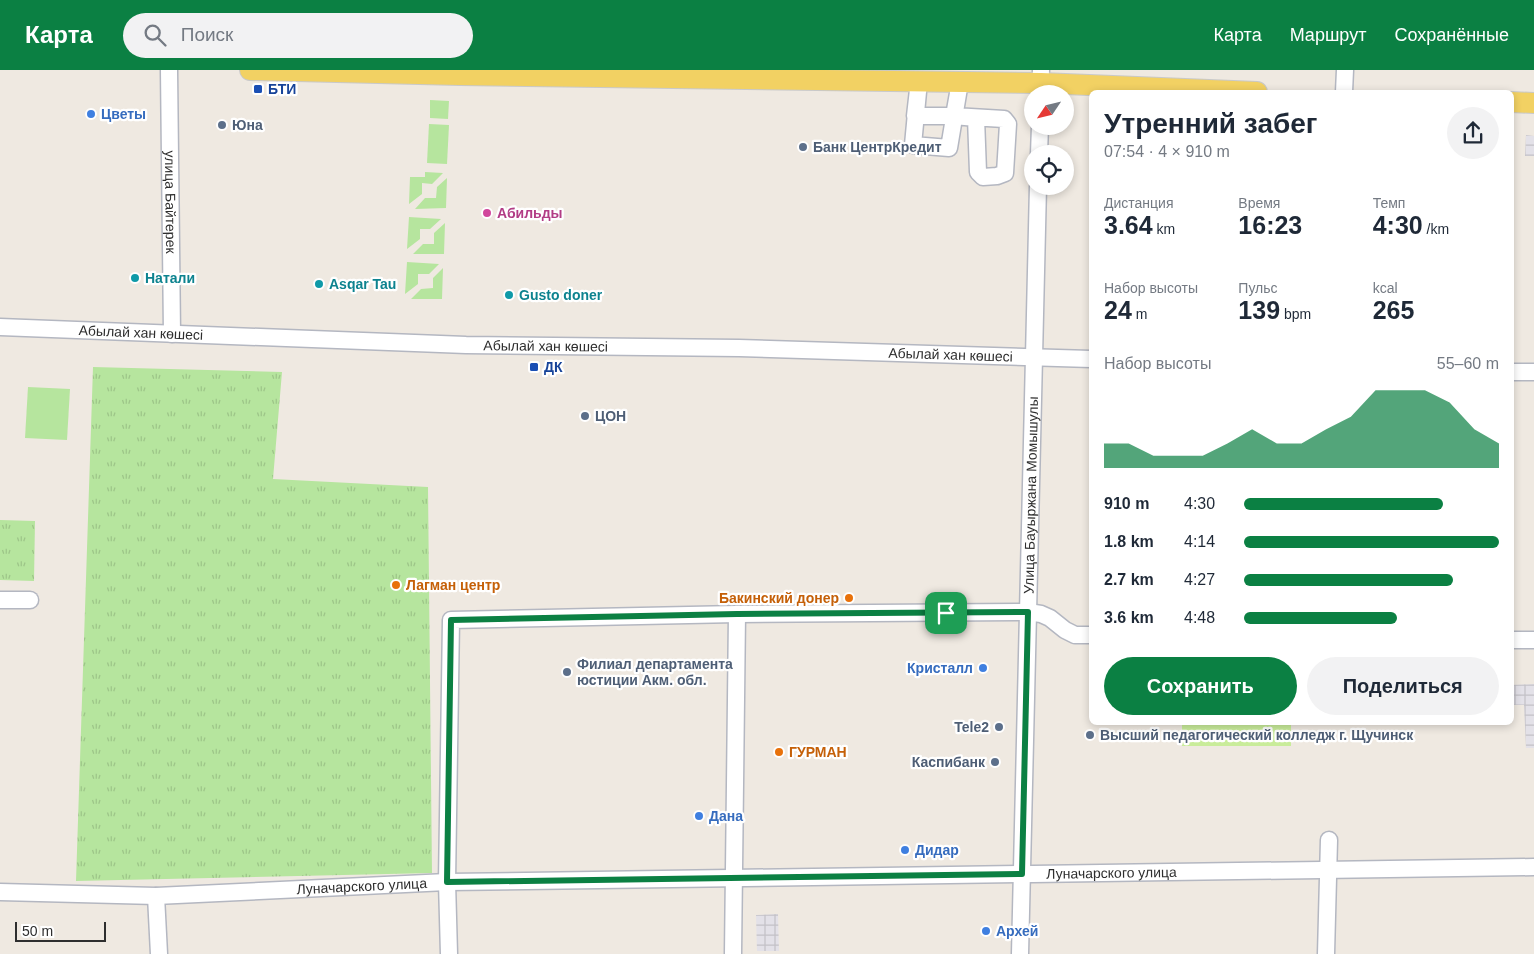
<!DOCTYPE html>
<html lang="ru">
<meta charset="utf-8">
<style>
:root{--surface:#fff;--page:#f2f2f3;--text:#1f2937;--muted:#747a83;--accent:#0b8043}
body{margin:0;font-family:Helvetica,sans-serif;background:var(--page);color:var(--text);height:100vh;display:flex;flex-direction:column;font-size:19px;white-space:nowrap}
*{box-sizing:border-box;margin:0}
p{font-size:16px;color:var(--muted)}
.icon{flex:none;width:28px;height:28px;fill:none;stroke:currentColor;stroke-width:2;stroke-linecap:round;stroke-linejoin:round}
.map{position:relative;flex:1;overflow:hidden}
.side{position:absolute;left:1089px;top:20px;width:425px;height:635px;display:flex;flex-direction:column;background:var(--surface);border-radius:8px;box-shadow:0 2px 8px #0003}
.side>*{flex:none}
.needle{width:32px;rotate:235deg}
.fabs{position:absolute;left:1024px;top:15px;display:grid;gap:10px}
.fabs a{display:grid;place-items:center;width:50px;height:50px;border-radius:50%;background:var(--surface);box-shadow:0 2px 8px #0003;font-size:25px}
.scale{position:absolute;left:15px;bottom:12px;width:91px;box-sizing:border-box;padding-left:5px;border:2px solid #2e2e2e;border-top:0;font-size:14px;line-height:18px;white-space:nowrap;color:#2e2e2e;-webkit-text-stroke:4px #fff;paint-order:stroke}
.pin{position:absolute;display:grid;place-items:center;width:42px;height:42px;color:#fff;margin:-21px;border-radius:10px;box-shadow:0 2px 8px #0006}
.round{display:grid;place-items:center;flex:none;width:52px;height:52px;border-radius:26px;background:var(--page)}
.summary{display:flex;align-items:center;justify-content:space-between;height:85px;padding:0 15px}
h1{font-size:28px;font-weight:800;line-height:38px}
.stats{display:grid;grid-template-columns:repeat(3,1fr);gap:8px;height:85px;padding:5px 15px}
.stats div{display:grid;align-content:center}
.stats b{font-size:25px;font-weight:800}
.stats small{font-size:14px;font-weight:400}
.stats p{font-size:14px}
.chart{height:140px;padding:10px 15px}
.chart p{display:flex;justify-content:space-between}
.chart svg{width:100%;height:90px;margin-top:5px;fill:var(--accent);opacity:.7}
.button{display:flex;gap:10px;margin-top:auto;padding:10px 15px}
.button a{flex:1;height:58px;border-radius:30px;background:var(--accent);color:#fff;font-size:20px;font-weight:800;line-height:58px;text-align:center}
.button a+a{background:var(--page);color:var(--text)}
ul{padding:0 15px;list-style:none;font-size:16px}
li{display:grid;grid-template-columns:80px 60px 1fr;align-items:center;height:38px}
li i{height:12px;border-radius:6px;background:var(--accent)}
header{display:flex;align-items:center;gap:30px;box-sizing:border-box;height:70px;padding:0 25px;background:var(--accent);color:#fff}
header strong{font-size:24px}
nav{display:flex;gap:28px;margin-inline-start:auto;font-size:18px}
.search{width:350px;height:45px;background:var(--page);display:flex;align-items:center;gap:12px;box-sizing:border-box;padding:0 18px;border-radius:28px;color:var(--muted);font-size:19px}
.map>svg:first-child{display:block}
.industrial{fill:url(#industrial-grid)}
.grass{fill:#b6e59e}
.park{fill:url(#park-tufts)}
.pitch{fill:#c9ec9a}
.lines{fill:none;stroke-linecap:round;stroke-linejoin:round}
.minor-casing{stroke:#b4b7c1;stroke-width:19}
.major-casing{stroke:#c9c9c9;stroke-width:22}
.minor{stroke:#fff;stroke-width:16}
.major{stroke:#f2d163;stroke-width:20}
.route-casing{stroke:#fff;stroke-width:10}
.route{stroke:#0b8043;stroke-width:6}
.transit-dot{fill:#1a4fb4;stroke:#fff;stroke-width:2}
.shop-dot{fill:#3f7fe0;stroke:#fff;stroke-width:2}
.service-dot{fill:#5c6f8a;stroke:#fff;stroke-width:2}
.hotel-dot{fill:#d1479c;stroke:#fff;stroke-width:2}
.culture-dot{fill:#0f9aa8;stroke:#fff;stroke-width:2}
.food-dot{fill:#e8710a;stroke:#fff;stroke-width:2}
.labels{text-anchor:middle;stroke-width:4.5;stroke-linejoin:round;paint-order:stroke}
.transit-label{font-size:14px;font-weight:bold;fill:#164399;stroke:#fff;text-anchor:start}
.shop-label{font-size:14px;font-weight:bold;fill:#366cbe;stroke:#fff;text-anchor:start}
.service-label{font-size:14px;font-weight:bold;fill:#4e5e75;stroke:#fff;text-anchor:start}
.street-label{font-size:14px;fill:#2e2e2e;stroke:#fff}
.hotel-label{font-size:14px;font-weight:bold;fill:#b23c85;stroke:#fff;text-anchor:start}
.culture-label{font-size:14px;font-weight:bold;fill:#0d838f;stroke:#fff;text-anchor:start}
.food-label{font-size:14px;font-weight:bold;fill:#c56008;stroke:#fff;text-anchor:start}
</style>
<header>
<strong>Карта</strong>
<div class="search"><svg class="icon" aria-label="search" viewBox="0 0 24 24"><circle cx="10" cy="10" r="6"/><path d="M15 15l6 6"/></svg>Поиск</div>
<nav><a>Карта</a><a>Маршрут</a><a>Сохранённые</a></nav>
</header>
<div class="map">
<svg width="1534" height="884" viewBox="0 0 1534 884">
<defs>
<pattern id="industrial-grid" width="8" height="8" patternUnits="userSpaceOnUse" patternTransform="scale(1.25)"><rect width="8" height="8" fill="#e3e1e8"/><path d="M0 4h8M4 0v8" fill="none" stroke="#c3c1c7"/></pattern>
<pattern id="park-tufts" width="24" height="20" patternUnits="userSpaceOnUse" patternTransform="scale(1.25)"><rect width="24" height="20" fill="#b6e59e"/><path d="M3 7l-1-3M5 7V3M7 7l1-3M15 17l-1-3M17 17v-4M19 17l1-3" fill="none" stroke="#9dc588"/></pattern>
</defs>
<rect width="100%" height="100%" fill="#efe9e1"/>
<g class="industrial">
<polygon points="1526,65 1534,66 1534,86 1525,86"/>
<polygon points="1534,614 1534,678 1526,678 1524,635 1511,635 1511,615"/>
<polygon points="778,844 779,881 757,881 756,845"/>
</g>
<g class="grass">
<polygon points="430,30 449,31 448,49 430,48"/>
<polygon points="429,54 449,55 447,94 427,93"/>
<polygon points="425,102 443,103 432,114 422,113 422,124 409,134 410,107 425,107"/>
<polygon points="447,108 446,138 415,139 425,128 436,128 437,117"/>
<polygon points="409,147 441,149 430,159 420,159 420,169 407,179"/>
<polygon points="445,153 444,184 413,184 423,174 434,174 434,163"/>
<polygon points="407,192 439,194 429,204 418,204 418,214 405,224"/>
<polygon points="443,198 442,229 411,229 421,219 433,218 433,208"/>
<polygon points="28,317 70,319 67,370 25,368"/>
</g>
<g class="park">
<polygon points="93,297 282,302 273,409 428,417 432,803 76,811"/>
<polygon points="0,450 35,451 34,511 0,510"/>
</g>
<rect class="pitch" x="1182" y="653" width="109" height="23"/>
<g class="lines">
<g class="minor-casing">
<g id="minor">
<path id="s1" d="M169,0L172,264"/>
<path d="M960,12L954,46L976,48L978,102L983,107L997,106L1005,103L1008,54L1004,49L954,46H915L919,11C917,32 915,54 913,75L949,78L960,12"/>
<polyline points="1344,22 1345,0"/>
<polyline points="1040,24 1041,0"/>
<polyline points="1039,84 1040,56"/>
<path id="s2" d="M0,257L466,275L739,278L1091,289"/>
<polyline points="1511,302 1534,302"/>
<polyline points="0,530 30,530"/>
<polyline points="1511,570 1534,570"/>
<path id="s3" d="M0,822L156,826L447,812L1534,797"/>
<polyline points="156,826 159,884"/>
<polyline points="449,884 447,812 451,550 737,544 1028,542 1041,544 1050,548 1065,560 1075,565 1091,565"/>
<polyline points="733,884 737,544"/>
<path id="s4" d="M1020,884L1038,116"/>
<polyline points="1326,884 1329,770"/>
</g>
</g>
<g class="major-casing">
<g id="major">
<polyline points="250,0 460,5 1041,13 1257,22"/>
<polyline points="1511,32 1534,33"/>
</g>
</g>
<use href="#minor" class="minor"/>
<use href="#major" class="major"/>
</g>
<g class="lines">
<g class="route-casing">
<polygon id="route" points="1028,542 1022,804 447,812 451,550 737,544"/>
</g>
<use href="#route" class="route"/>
</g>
<g class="transit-dot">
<rect x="253" y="14" width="10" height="10" rx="2.5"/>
<rect x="529" y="292" width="10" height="10" rx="2.5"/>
</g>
<g class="shop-dot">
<circle cx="91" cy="44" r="5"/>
<circle cx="983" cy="598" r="5"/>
<circle cx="699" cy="746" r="5"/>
<circle cx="905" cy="780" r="5"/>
<circle cx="986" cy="861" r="5"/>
</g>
<g class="service-dot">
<circle cx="222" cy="55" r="5"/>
<circle cx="803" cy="77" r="5"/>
<circle cx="585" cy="346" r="5"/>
<circle cx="567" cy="602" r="5"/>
<circle cx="999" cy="657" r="5"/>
<circle cx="1090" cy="665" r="5"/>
<circle cx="995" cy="692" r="5"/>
</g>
<circle class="hotel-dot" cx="487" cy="143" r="5"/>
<g class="culture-dot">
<circle cx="135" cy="208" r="5"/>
<circle cx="319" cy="214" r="5"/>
<circle cx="509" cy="225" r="5"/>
</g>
<g class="food-dot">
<circle cx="396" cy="515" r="5"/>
<circle cx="849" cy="528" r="5"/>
<circle cx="779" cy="682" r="5"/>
</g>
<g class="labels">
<g class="transit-label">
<text x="268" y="24">БТИ</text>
<text x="544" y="302">ДК</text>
</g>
<g class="shop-label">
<text x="101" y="49">Цветы</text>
<text x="973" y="603" text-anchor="end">Кристалл</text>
<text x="709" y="751">Дана</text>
<text x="915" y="785">Дидар</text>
<text x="996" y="866">Архей</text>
</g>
<g class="service-label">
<text x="232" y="60">Юна</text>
<text x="813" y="82">Банк ЦентрКредит</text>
<text x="595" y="351">ЦОН</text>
<text x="577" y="599">Филиал департамента<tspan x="577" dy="16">юстиции Акм. обл.</tspan></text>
<text x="989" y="662" text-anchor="end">Tele2</text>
<text x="1100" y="670">Высший педагогический колледж г. Щучинск</text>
<text x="985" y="697" text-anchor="end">Каспибанк</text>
</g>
<g class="street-label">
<text dy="5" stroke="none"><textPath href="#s1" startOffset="132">улица Байтерек</textPath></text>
<text dy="5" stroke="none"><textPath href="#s2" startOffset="141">Абылай хан көшесі</textPath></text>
<text dy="5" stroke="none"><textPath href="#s2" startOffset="546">Абылай хан көшесі</textPath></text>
<text dy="5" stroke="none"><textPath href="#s2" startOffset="951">Абылай хан көшесі</textPath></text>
<text dy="5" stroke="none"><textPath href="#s4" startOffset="459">Улица Бауыржана Момышулы</textPath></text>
<text dy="5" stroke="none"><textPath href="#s3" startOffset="1112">Луначарского улица</textPath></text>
<text dy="5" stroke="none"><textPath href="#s3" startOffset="362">Луначарского улица</textPath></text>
</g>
<g class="hotel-label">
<text x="497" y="148">Абильды</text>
</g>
<g class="culture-label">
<text x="145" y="213">Натали</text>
<text x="329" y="219">Asqar Tau</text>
<text x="519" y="230">Gusto doner</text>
</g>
<g class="food-label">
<text x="406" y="520">Лагман центр</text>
<text x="839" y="533" text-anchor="end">Бакинский донер</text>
<text x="789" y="687">ГУРМАН</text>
</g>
</g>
</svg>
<div class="fabs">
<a><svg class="needle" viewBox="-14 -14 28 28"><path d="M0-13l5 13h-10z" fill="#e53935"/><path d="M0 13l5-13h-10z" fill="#747a83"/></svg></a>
<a><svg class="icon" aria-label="locate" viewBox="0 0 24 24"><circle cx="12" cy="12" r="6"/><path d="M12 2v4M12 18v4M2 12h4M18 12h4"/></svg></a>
</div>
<div class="scale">50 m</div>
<div class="pin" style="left:946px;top:543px;background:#1e9e55"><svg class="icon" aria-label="arrive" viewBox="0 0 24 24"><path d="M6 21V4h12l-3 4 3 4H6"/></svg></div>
<section class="side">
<div class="summary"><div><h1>Утренний забег</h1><p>07:54 · 4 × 910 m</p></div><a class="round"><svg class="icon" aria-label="share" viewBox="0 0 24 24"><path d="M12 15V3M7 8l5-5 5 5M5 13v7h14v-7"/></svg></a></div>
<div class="stats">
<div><p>Дистанция</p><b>3.64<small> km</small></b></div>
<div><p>Время</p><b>16:23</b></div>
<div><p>Темп</p><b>4:30<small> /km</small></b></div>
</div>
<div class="stats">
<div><p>Набор высоты</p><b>24<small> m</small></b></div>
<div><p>Пульс</p><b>139<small> bpm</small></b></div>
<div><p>kcal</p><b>265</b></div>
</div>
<div class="chart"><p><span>Набор высоты</span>55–60 m</p>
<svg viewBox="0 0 160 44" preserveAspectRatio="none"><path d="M0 44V32L10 32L20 38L30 38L40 38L50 32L60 25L70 32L80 32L90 25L100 19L110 6L120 6L130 6L140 12L150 25L160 32V44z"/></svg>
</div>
<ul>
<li><b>910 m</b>4:30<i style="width:78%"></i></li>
<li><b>1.8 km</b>4:14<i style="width:100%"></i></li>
<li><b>2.7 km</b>4:27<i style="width:82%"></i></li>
<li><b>3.6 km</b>4:48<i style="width:60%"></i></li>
</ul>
<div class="button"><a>Сохранить</a><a>Поделиться</a></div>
</section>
</div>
